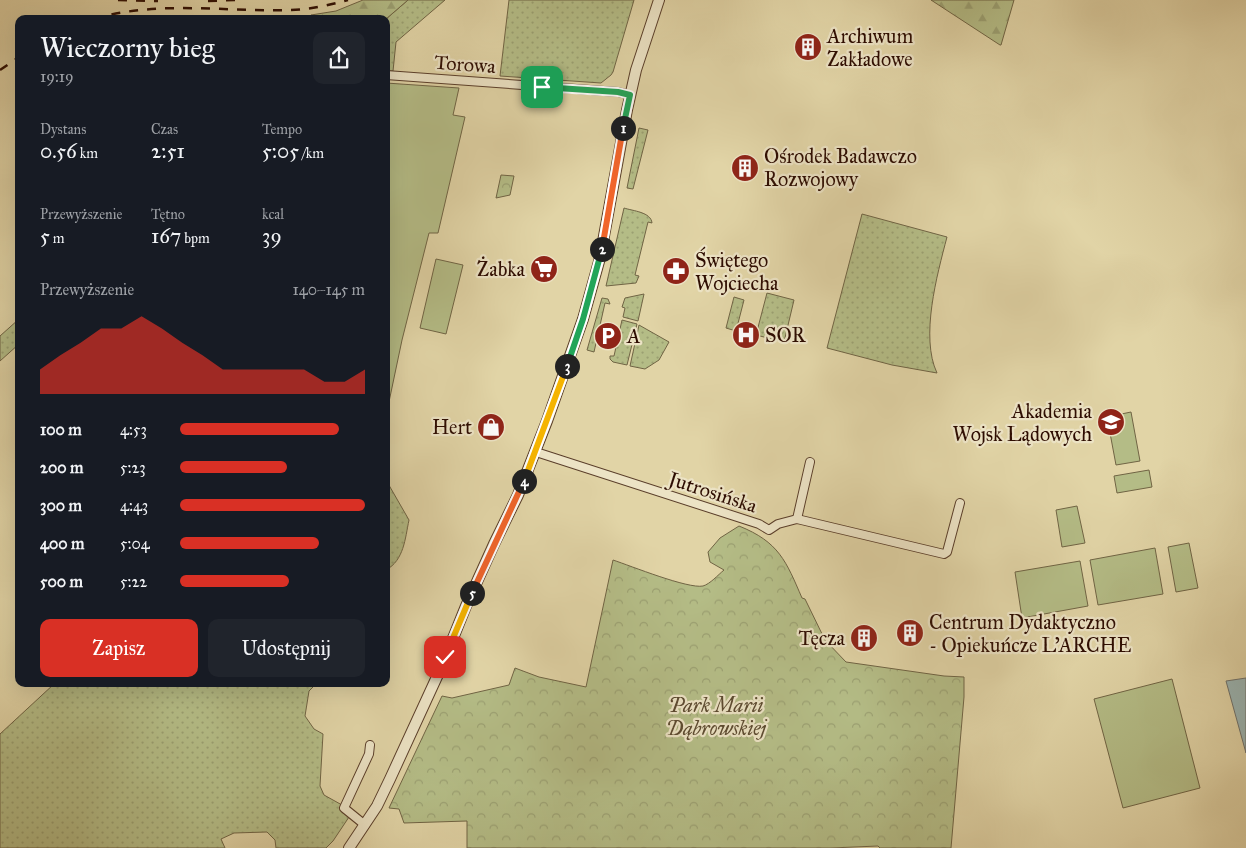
<!DOCTYPE html>
<html lang="pl">
<meta charset="utf-8">
<style>
:root{--surface:#171b24;--page:#20242c;--text:#f1f3f6;--muted:#9ea1a6;--accent:#d93025}
body{margin:0;font-family:"IM FELL Great Primer",serif;background:var(--page);color:var(--text);height:100vh;display:flex;flex-direction:column;font-size:19px;white-space:nowrap}
*{box-sizing:border-box;margin:0}
p{font-size:16px;color:var(--muted)}
.icon{flex:none;width:28px;height:28px;fill:none;stroke:currentColor;stroke-width:2;stroke-linecap:round;stroke-linejoin:round}
.map{position:relative;flex:1;overflow:hidden}
.side{position:absolute;left:15px;top:15px;width:375px;height:672px;display:flex;flex-direction:column;background:var(--surface);border-radius:10px;box-shadow:0 5px 20px #0002}
.side>*{flex:none}
.pin{position:absolute;display:grid;place-items:center;width:42px;height:42px;color:#fff;margin:-21px;border-radius:10px;box-shadow:0 2px 8px #0006}
.km{position:absolute;width:25px;height:25px;margin:-12px;border-radius:50%;background:#222;color:#fff;font-size:14px;line-height:25px;text-align:center}
.round{display:grid;place-items:center;flex:none;width:52px;height:52px;border-radius:10px;background:var(--page)}
.headline{display:flex;align-items:center;justify-content:space-between;height:85px;padding:0 25px}
h1{font-size:28px;font-weight:600;line-height:38px}
.stats{display:grid;grid-template-columns:repeat(3,1fr);gap:8px;height:85px;padding:5px 25px}
.stats div{display:grid;align-content:center}
.stats b{font-size:21px;font-weight:600}
.stats small{font-size:14px;font-weight:400}
.stats p{font-size:14px}
.chart{height:140px;padding:10px 25px}
.chart p{display:flex;justify-content:space-between}
.chart svg{width:100%;height:90px;margin-top:5px;fill:var(--accent);opacity:.7}
.primary-button{display:flex;gap:10px;margin-top:auto;padding:10px 25px}
.primary-button a{flex:1;height:58px;border-radius:10px;background:var(--accent);color:#fff;font-size:20px;font-weight:600;line-height:58px;text-align:center}
.primary-button a+a{background:var(--page);color:var(--text)}
ul{padding:0 25px;list-style:none;font-size:16px}
li{display:grid;grid-template-columns:80px 60px 1fr;align-items:center;height:38px}
li i{height:12px;border-radius:6px;background:var(--accent)}
.map>svg:first-child{display:block}
.grass{fill:url(#grass-dots);stroke:#706444}
.forest{fill:url(#forest-firs);stroke:#706444}
.park{fill:url(#park-crowns);stroke:#706444}
.garden{fill:#b4bc86;stroke:#706444}
.water{fill:#9ab5b3;stroke:#6e716c}
.lines{fill:none;stroke-linecap:round;stroke-linejoin:round}
.minor-casing{stroke:#5a3e2a;stroke-width:10}
.tertiary-casing{stroke:#5a3e2a;stroke-width:12}
.minor{stroke:#ece3c5;stroke-width:8}
.tertiary{stroke:#ece3c5;stroke-width:10}
.rail{stroke:#2d0c01;stroke-width:2.5;stroke-dasharray:9 9;stroke-linecap:butt}
.split-1-casing{stroke:#fff;stroke-width:10}
.split-2-casing{stroke:#fff;stroke-width:10}
.split-3-casing{stroke:#fff;stroke-width:10}
.split-4-casing{stroke:#fff;stroke-width:10}
.split-5-casing{stroke:#fff;stroke-width:10}
.split-6-casing{stroke:#fff;stroke-width:10}
.split-1{stroke:#22a559;stroke-width:6}
.split-2{stroke:#f0652b;stroke-width:6}
.split-3{stroke:#22a559;stroke-width:6}
.split-4{stroke:#f5b400;stroke-width:6}
.split-5{stroke:#f0652b;stroke-width:6}
.split-6{stroke:#f5b400;stroke-width:6}
.labels{text-anchor:middle;stroke-width:4.5;stroke-linejoin:round;paint-order:stroke}
.poi-label{font-size:20px;fill:#2d0c01;stroke:#ece3c5;text-anchor:start}
.street-label{font-size:20px;fill:#2d0c01;stroke:#ece3c5}
.park-label{font-size:20px;font-style:italic;fill:#5c4a30;stroke:#ece3c5}
</style>
<div class="map">
<svg width="1246" height="848" viewBox="0 0 1246 848">
<defs>
<pattern id="grass-dots" width="8" height="8" patternUnits="userSpaceOnUse" patternTransform="scale(1.25)"><rect width="8" height="8" fill="#b4bc86"/><path d="M2 2h.1M6 6h.1" fill="none" stroke="#9ba072" stroke-width="1.8" stroke-linecap="round"/></pattern>
<pattern id="forest-firs" width="22" height="20" patternUnits="userSpaceOnUse" patternTransform="scale(1.25)"><rect width="22" height="20" fill="#b4bc86"/><path d="M5 1l3.5 6h-7zM16 11l3.5 6h-7z" fill="#9ba072"/></pattern>
<pattern id="park-crowns" width="20" height="18" patternUnits="userSpaceOnUse" patternTransform="scale(1.25)"><rect width="20" height="18" fill="#b4bc86"/><path d="M2 6a3 3 0 1 1 6 0M12 15a3 3 0 1 1 6 0" fill="none" stroke="#9ba072"/></pattern>
</defs>
<rect width="100%" height="100%" fill="#e1d4a6"/>
<filter id="stains"><feTurbulence type="fractalNoise" baseFrequency=".004" numOctaves="4"/><feColorMatrix values="0 0 0 0 .2 0 0 0 0 .09 0 0 0 0 .02 0 0 0 .5 -.17"/></filter>
<radialGradient id="worn" r=".72"><stop offset=".6" stop-color="#630" stop-opacity="0"/><stop offset="1" stop-color="#630" stop-opacity=".3"/></radialGradient>
<g class="grass">
<polygon points="408,0 445,0 396,42 393,71 386,71 386,19"/>
<polygon points="509,0 634,0 613,72 611,75 601,83 500,76"/>
<polygon points="639,128 648,130 633,189 627,188"/>
<path d="M624,208C633,211 651,212 652,223L648,222L635,275L639,276L636,283L606,286Z"/>
<path d="M862,214L947,237C937,275 920,337 937,373L892,365L827,348Z"/>
<polygon points="767,293 794,300 784,342 756,335"/>
<polygon points="644,294 638,321 623,317 625,308 622,307 625,298"/>
<polygon points="734,297 744,300 736,331 726,328"/>
<polygon points="602,298 608,299 610,304 605,303 594,352 587,350"/>
<polygon points="19,319 19,344 0,361 0,336"/>
<polygon points="622,320 637,324 627,365 613,362 610,359 610,356 614,356"/>
<polygon points="639,325 669,342 659,360 645,369 630,366"/>
<path d="M386,480L409,520C405,539 404,560 386,570Z"/>
<polygon points="54,684 316,684 309,691 305,716 314,729 323,734 320,786 324,795 342,805 340,809 349,817 333,841 326,848 276,848 275,840 267,832 234,833 221,839 225,848 0,848 0,734"/>
</g>
<g class="forest">
<path d="M363,0H408L386,19C371,19 320,22 311,15L336,11Z"/>
<polygon points="931,0 1014,0 1001,45 1000,45"/>
</g>
<g class="park">
<polygon points="501,175 514,176 510,195 496,198"/>
<path d="M739,526C779,542 786,561 802,598L805,599L825,640L846,662L944,676L964,677V697L951,848H880L878,846L831,848H467V821L404,823L399,809L389,808L442,696L452,698L509,685L515,668L539,677L586,687L613,560C631,566 688,589 703,586C710,584 718,575 724,570L710,562L708,552L720,538Z"/>
</g>
<g class="garden">
<polygon points="386,83 459,88 453,115 465,117 438,233 429,233 402,340 386,416"/>
<polygon points="436,259 463,265 446,334 420,328"/>
<polygon points="1131,412 1140,461 1116,465 1107,417"/>
<polygon points="1149,470 1152,487 1117,493 1114,476"/>
<polygon points="1077,506 1085,543 1062,547 1056,510"/>
<polygon points="1189,543 1198,588 1176,592 1168,547"/>
<polygon points="1155,548 1163,594 1098,605 1090,560"/>
<polygon points="1080,561 1088,606 1022,618 1015,572"/>
<polygon points="1172,679 1200,788 1123,808 1094,699"/>
</g>
<polygon class="water" points="1246,678 1246,753 1226,681"/>
<g class="lines">
<g class="minor-casing">
<g id="minor">
<polyline points="386,75 618,92 630,95"/>
<polyline points="536,452 759,524 769,530 778,524 797,519 944,554 947,552 960,503"/>
<polyline points="797,519 810,462"/>
<polyline points="365,825 344,808 369,754 370,745"/>
</g>
</g>
<g class="tertiary-casing">
<polyline id="tertiary" points="349,848 377,806 390,779 441,668 466,606 494,544 518,495 547,421 583,319 600,258 627,110 636,70 659,0"/>
</g>
<use href="#minor" class="minor"/>
<use href="#tertiary" class="tertiary"/>
<g class="rail">
<polyline points="118,0 158,1"/>
<polyline points="208,1 236,0"/>
<path d="M94,19C157,0 223,12 288,10C309,10 329,5 348,0"/>
<polyline points="0,70 19,57"/>
</g>
</g>
<g class="lines">
<g class="split-1-casing">
<polyline id="split-1" points="542,87 618,92 630,95 623,128"/>
</g>
<g class="split-2-casing">
<polyline id="split-2" points="602,249 623,128"/>
</g>
<g class="split-3-casing">
<polyline id="split-3" points="567,366 583,319 602,249"/>
</g>
<g class="split-4-casing">
<polyline id="split-4" points="524,481 567,366"/>
</g>
<g class="split-5-casing">
<polyline id="split-5" points="472,593 524,481"/>
</g>
<g class="split-6-casing">
<polyline id="split-6" points="445,657 472,593"/>
</g>
<use href="#split-1" class="split-1"/>
<use href="#split-2" class="split-2"/>
<use href="#split-3" class="split-3"/>
<use href="#split-4" class="split-4"/>
<use href="#split-5" class="split-5"/>
<use href="#split-6" class="split-6"/>
</g>
<defs>
<g id="building-disc" transform="scale(1.4375)"><circle r="9.5" fill="#8f2418" stroke="#ece3c5"/><path d="M-4-6H4V6H1V3H-1V6H-4ZM-2.5-4.3h1.7v1.8h-1.7ZM.8-4.3h1.7v1.8H.8ZM-2.5-1h1.7V.8h-1.7ZM.8-1h1.7V.8H.8Z" fill="#fff"/></g>
<g id="supermarket-disc" transform="scale(1.4375)"><circle r="9.5" fill="#8f2418" stroke="#ece3c5"/><path d="M-6-5.5h2.5l.6 2H6L4.5 2H-2.5L-4.4-4H-6ZM-1.5 3.2a1.3 1.3 0 1 0 .1 0ZM3 3.2a1.3 1.3 0 1 0 .1 0Z" fill="#fff"/></g>
<g id="pharmacy-disc" transform="scale(1.4375)"><circle r="9.5" fill="#8f2418" stroke="#ece3c5"/><path d="M-2-6h4v4h4v4h-4v4h-4v-4h-4v-4h4Z" fill="#fff"/></g>
<g id="hospital-disc" transform="scale(1.4375)"><circle r="9.5" fill="#8f2418" stroke="#ece3c5"/><path d="M-5-5h3v3.5h4V-5h3V5h-3V1.5h-4V5h-3Z" fill="#fff"/></g>
<g id="parking-disc" transform="scale(1.4375)"><circle r="9.5" fill="#8f2418" stroke="#ece3c5"/><path d="M-3.5-5.5H1a3.5 3.5 0 0 1 0 7H-1V5.5H-3.5ZM-1-3.4V-.6H.8a1.4 1.4 0 0 0 0-2.8Z" fill="#fff"/></g>
<g id="university-disc" transform="scale(1.4375)"><circle r="9.5" fill="#8f2418" stroke="#ece3c5"/><path d="M0-5L7-2L0 1L-7-2ZM-4 1L0 2.5L4 1V4Q0 6-4 4Z" fill="#fff"/></g>
<g id="shop-disc" transform="scale(1.4375)"><circle r="9.5" fill="#8f2418" stroke="#ece3c5"/><path d="M-5-2.5h2.3a2.7 3.5 0 0 1 5.4 0H5L5.5 6h-11ZM-1.5-2.5h3a1.5 2.3 0 0 0-3 0Z" fill="#fff"/></g>
</defs>
<g fill-rule="evenodd">
<use href="#building-disc" x="808" y="47"/>
<use href="#building-disc" x="745" y="168"/>
<use href="#supermarket-disc" x="544" y="269"/>
<use href="#pharmacy-disc" x="676" y="271"/>
<use href="#hospital-disc" x="746" y="335"/>
<use href="#parking-disc" x="608" y="336"/>
<use href="#university-disc" x="1111" y="422"/>
<use href="#shop-disc" x="491" y="427"/>
<use href="#building-disc" x="910" y="633"/>
<use href="#building-disc" x="864" y="638"/>
</g>
<g class="labels">
<g class="poi-label">
<text x="827" y="43">Archiwum<tspan x="827" dy="23">Zakładowe</tspan></text>
<text x="764" y="163">Ośrodek Badawczo<tspan x="764" dy="23">Rozwojowy</tspan></text>
<text x="695" y="267">Świętego<tspan x="695" dy="23">Wojciecha</tspan></text>
<text x="525" y="276" text-anchor="end">Żabka</text>
<text x="765" y="342">SOR</text>
<text x="627" y="343">A</text>
<text x="1092" y="418" text-anchor="end">Akademia<tspan x="1092" dy="23">Wojsk Lądowych</tspan></text>
<text x="472" y="434" text-anchor="end">Hert</text>
<text x="929" y="629">Centrum Dydaktyczno<tspan x="929" dy="23">- Opiekuńcze L'ARCHE</tspan></text>
<text x="845" y="645" text-anchor="end">Tęcza</text>
</g>
<g class="street-label">
<text transform="translate(465 64) rotate(4)" y="7">Torowa</text>
<text transform="translate(713 492) rotate(18)" y="7">Jutrosińska</text>
</g>
<g class="park-label">
<text x="716" y="712">Park Marii<tspan x="716" dy="23">Dąbrowskiej</tspan></text>
</g>
</g>
<rect width="100%" height="100%" filter="url(#stains)"/>
<rect width="100%" height="100%" fill="url(#worn)"/>
</svg>
<div class="pin" style="left:542px;top:87px;background:#1e9e55"><svg class="icon" aria-label="arrive" viewBox="0 0 24 24"><path d="M6 21V4h12l-3 4 3 4H6"/></svg></div>
<div class="pin" style="left:445px;top:657px;background:#d93025"><svg class="icon" aria-label="check" viewBox="0 0 24 24"><path d="M5 12l5 5 9-10"/></svg></div>
<b class="km" style="left:623px;top:128px">1</b>
<b class="km" style="left:602px;top:249px">2</b>
<b class="km" style="left:567px;top:366px">3</b>
<b class="km" style="left:524px;top:481px">4</b>
<b class="km" style="left:472px;top:593px">5</b>
<section class="side">
<div class="headline"><div><h1>Wieczorny bieg</h1><p>19:19</p></div><a class="round"><svg class="icon" aria-label="share" viewBox="0 0 24 24"><path d="M12 15V3M7 8l5-5 5 5M5 13v7h14v-7"/></svg></a></div>
<div class="stats">
<div><p>Dystans</p><b>0.56<small> km</small></b></div>
<div><p>Czas</p><b>2:51</b></div>
<div><p>Tempo</p><b>5:05<small> /km</small></b></div>
</div>
<div class="stats">
<div><p>Przewyższenie</p><b>5<small> m</small></b></div>
<div><p>Tętno</p><b>167<small> bpm</small></b></div>
<div><p>kcal</p><b>39</b></div>
</div>
<div class="chart"><p><span>Przewyższenie</span>140–145 m</p>
<svg viewBox="0 0 160 44" preserveAspectRatio="none"><path d="M0 44V32L10 25L20 19L30 12L40 12L50 6L60 12L70 19L80 25L90 32L100 32L110 32L120 32L130 32L140 38L150 38L160 32V44z"/></svg>
</div>
<ul>
<li><b>100 m</b>4:53<i style="width:86%"></i></li>
<li><b>200 m</b>5:23<i style="width:58%"></i></li>
<li><b>300 m</b>4:43<i style="width:100%"></i></li>
<li><b>400 m</b>5:04<i style="width:75%"></i></li>
<li><b>500 m</b>5:22<i style="width:59%"></i></li>
</ul>
<div class="primary-button"><a>Zapisz</a><a>Udostępnij</a></div>
</section>
</div>
